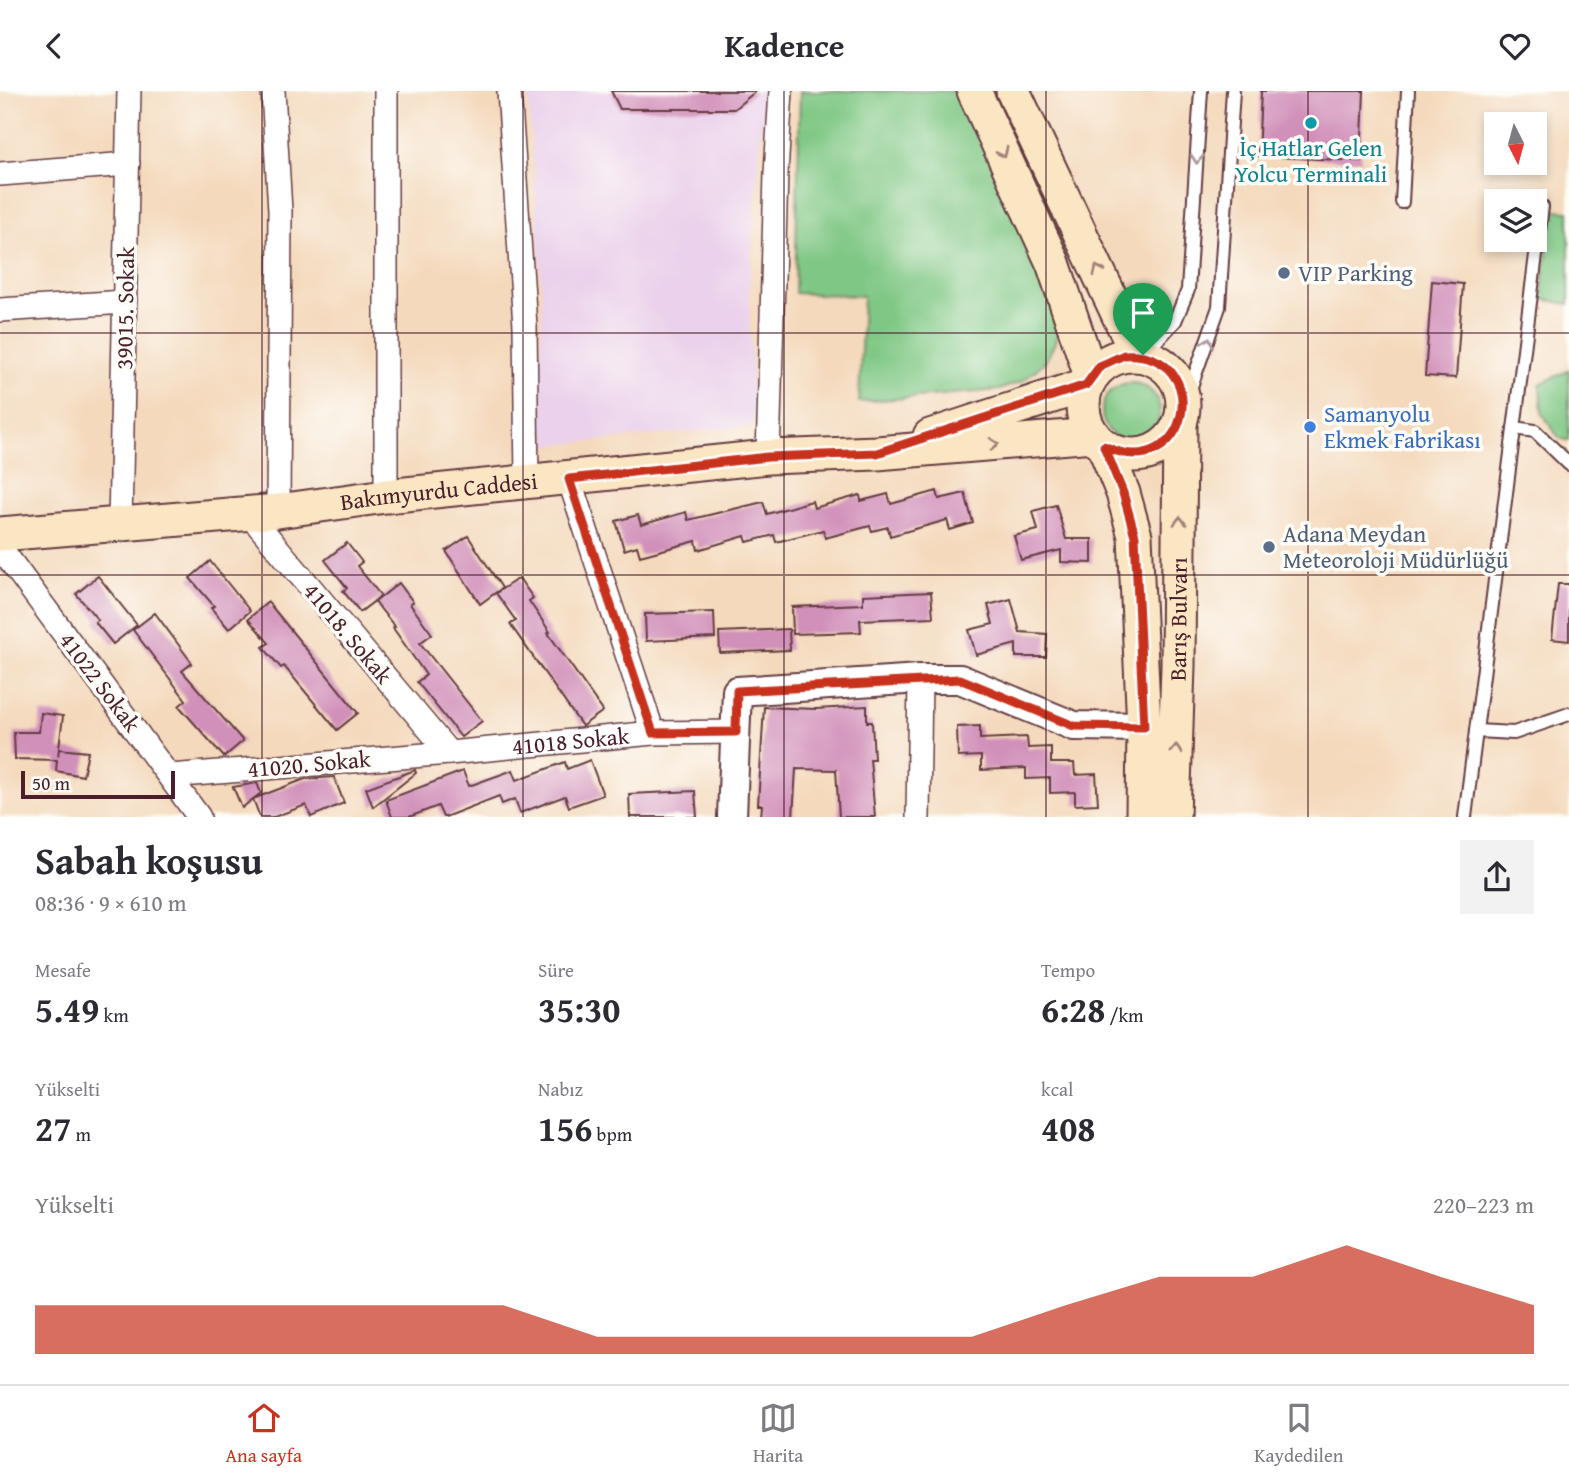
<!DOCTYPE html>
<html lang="tr">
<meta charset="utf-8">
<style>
:root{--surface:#fff;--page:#f2f2f3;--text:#2b2b33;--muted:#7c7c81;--line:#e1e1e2;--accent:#c8321e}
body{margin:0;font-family:"Gentium Book Plus",serif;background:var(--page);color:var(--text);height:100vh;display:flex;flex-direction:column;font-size:26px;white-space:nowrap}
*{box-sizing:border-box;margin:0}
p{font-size:23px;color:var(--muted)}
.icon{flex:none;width:38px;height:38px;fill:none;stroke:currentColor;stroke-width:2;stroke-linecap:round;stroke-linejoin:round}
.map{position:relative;height:726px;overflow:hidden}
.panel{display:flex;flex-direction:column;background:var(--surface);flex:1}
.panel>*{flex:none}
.needle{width:46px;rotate:174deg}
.tools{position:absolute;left:1484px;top:21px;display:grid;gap:14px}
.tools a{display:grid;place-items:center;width:63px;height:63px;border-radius:0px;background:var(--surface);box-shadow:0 4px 10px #0003;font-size:35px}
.scale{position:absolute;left:21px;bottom:18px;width:154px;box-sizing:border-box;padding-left:7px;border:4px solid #4a1f2b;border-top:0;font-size:19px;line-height:24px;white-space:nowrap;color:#4a1f2b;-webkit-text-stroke:5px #fdfcf7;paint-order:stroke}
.pin{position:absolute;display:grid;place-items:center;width:60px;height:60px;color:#fff;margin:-72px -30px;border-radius:50% 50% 50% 0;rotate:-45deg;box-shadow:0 0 7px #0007}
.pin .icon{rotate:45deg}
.round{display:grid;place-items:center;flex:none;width:74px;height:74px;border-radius:0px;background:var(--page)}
.summary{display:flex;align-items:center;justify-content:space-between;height:119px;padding:0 35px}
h1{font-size:38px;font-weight:700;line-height:52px}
.stats{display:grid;grid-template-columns:repeat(3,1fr);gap:10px;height:119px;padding:7px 35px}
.stats div{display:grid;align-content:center}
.stats b{font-size:35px;font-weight:700}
.stats small{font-size:19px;font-weight:400}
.stats p{font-size:19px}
.chart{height:196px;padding:14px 35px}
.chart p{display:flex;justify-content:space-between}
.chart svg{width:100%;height:126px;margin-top:7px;fill:var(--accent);opacity:.7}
header{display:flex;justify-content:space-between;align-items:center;height:91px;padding:0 35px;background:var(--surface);font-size:32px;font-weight:700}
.dock{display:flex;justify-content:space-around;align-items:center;height:98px;border-top:2px solid var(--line);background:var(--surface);font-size:19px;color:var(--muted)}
.dock a{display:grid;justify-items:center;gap:4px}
.dock .on{color:var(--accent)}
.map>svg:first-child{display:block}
.built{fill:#ebd1eb}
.green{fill:#7fc784;stroke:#647358;stroke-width:2}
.building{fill:#d190ba}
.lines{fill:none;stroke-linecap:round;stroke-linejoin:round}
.service-casing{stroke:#643b41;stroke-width:16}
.minor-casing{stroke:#643b41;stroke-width:26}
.tertiary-casing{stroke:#643b41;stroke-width:32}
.secondary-casing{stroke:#643b41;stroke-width:37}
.service{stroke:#fff;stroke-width:12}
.minor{stroke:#fff;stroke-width:23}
.tertiary{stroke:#fff;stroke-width:28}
.secondary{stroke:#fbe6c4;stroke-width:33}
.oneway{stroke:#a28278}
.oneway2{stroke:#ae9aa0}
.route-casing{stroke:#fff;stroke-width:14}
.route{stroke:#c8321e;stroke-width:9}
.grid{fill:none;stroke:#4a1f2b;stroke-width:2;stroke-opacity:0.55}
.culture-dot{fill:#0f9aa8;stroke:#fdfcf7;stroke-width:2.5}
.service-dot{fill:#5c6f8a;stroke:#fdfcf7;stroke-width:2.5}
.shop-dot{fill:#3f7fe0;stroke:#fdfcf7;stroke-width:2.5}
.labels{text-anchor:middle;stroke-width:7;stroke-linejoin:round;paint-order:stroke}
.culture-label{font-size:23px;fill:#0d838f;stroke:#fdfcf7}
.service-label{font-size:23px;fill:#4e5e75;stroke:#fdfcf7;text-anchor:start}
.street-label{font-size:23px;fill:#4a1f2b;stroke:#fdfcf7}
.shop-label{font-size:23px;fill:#366cbe;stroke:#fdfcf7;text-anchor:start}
</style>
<header><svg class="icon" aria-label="back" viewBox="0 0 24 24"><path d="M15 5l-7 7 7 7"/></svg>Kadence<svg class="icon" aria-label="heart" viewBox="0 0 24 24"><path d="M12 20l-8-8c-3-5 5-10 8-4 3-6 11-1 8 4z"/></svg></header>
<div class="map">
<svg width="1569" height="726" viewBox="0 0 1569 726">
<rect width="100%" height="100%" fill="#fdfcf7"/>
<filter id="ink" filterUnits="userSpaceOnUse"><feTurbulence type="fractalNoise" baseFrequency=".0143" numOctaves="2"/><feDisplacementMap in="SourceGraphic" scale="14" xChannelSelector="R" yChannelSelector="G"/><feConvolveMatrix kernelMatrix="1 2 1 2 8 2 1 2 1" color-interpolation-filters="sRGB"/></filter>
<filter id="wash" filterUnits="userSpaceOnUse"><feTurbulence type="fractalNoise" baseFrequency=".00686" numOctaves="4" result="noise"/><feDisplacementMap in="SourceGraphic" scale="28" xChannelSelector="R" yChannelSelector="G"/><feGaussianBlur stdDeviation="1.57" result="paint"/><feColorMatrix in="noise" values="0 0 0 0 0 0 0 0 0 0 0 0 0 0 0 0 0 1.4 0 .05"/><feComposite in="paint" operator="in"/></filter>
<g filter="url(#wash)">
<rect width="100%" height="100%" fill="#f4d9bc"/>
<polygon class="built" points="528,0 611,0 620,18 733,18 756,0 766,0 759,60 749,205 754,335 539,355 542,205"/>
<g class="green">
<polygon points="800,0 959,0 1051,204 1059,243 1046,270 1023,290 999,299 859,311 863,205 795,202"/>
<polygon points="1552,119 1569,120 1569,213 1541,208"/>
<polygon points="1569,279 1569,350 1559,347 1542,322 1540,293"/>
<circle cx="1131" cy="321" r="29"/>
</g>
<g id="blocks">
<g class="building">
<polygon points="611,0 756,0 734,18 620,18"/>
<polygon points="1261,0 1364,0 1361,70 1258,65"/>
<polygon points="1432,190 1463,193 1456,287 1425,285"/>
<polygon points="937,400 939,408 965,402 973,432 950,439 947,429 890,445 888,436 872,440 870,435 825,447 823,439 776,451 774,444 747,451 745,445 698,459 696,450 640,465 637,455 624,459 616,430 638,424 641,434 686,421 688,429 763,411 767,423 812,410 814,417 860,404 861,410 888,403 891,413"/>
<polygon points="1056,414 1066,448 1092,448 1092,472 1061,471 1061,459 1021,469 1014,445 1038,439 1033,420"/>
<polygon points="468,445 502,497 480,513 446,460"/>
<polygon points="347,452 362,471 357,475 381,505 360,521 343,500 347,497 325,469"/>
<polygon points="210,470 250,520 229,538 211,517 214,515 190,487"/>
<polygon points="98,485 137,534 113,553 95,531 98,529 76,503"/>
<polygon points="519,487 533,507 529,510 550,541 548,542 603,620 582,635 510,533 516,530 496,502"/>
<polygon points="399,492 413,511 410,513 432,543 420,552 482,630 461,646 417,591 426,584 393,537 395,536 375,511"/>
<polygon points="1558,493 1569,493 1569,550 1552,548"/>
<polygon points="931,501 933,526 860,529 861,541 793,543 792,516 863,513 863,504"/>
<polygon points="1011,508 1020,541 1047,543 1046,566 1016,566 1016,553 976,564 969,539 993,533 988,514"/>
<polygon points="268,511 358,622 337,639 284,575 281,577 263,556 269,552 248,528"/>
<polygon points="714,521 715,547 646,550 645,523"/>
<polygon points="155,522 192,572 182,580 243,650 224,666 179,615 186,609 133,539"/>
<polygon points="789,538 790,559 720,562 719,541"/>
<polygon points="867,615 867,631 872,631 874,668 870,668 875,726 839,726 836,679 796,678 793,726 761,726 762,714 758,714 764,616 816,618"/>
<polygon points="41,622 63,625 58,665 59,658 88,661 83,685 56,680 57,669 15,668 14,641 39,641"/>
<polygon points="980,635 980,648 1027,646 1028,657 1051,656 1051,672 1074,672 1075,684 1096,683 1098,713 1075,714 1075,701 1050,702 1050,687 1026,688 1026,677 981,679 981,665 958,666 957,636"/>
<polygon points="590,669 603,704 569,716 565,705 520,722 515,708 502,713 499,705 445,726 443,726 438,715 409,726 392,726 386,709 463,680 469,695 513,679 517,689 565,671 567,678"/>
<polygon points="415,679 416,682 373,716 366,697"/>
<polygon points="334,686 344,712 311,726 306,714 274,726 260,726 253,708 242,717 233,696 257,692 261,702 253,708 305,688"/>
<polygon points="695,700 697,726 630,726 629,703"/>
</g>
</g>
</g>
<g filter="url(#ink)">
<use href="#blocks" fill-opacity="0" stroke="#643b41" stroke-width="2"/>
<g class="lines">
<g class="service-casing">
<g id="service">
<polyline points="1402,111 1408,0"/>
<polyline points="1143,264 1175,230 1188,199 1201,0"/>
<polyline points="1184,315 1219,216 1233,0"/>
<polyline points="1514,337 1535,340 1569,373"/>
<polyline points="1476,640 1542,116"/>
<polyline points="1465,726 1476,640 1514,642 1569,623"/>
</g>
</g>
<g class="minor-casing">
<g id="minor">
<polyline points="273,0 280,120 278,420"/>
<polyline points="386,0 386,405"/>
<polyline points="509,0 525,235 527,390"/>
<polyline points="0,83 128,73"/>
<polyline points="0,219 125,211"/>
<polyline points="768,366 776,82 781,0"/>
<polyline points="569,388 653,642"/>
<polyline points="248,422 449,662"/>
<polyline points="120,433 129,0"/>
<polyline points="0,456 199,726"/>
<path id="s1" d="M170,685L449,662L653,642L736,641"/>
<polyline points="918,726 920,588"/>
</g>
</g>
<g class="tertiary-casing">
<polyline id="tertiary" points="732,726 737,600 920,588 960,588 1074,635 1144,636"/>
</g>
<g class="secondary-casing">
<g id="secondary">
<polyline points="974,0 1053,172 1091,285"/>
<polyline points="1013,0 1137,263"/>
<circle cx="1133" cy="314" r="50"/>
<polyline points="930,345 1086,294"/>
<polyline points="1104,355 1123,402 1135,445 1144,636 1143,726"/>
<path id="s2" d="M0,443L278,420L386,405L768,366L877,362L1093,344"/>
<path id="s3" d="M1173,726L1178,575L1180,332"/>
</g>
</g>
<use href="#service" class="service"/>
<use href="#minor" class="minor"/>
<use href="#tertiary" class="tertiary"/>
<use href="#secondary" class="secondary"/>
</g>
<defs><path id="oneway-chevron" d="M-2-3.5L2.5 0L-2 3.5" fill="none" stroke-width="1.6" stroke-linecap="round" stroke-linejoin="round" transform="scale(1.75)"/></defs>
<g class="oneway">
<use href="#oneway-chevron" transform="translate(1003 62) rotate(65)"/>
<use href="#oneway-chevron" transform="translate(1098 179) rotate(-115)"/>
<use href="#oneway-chevron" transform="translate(994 353) rotate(-4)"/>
<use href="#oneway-chevron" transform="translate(1180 430) rotate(-90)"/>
<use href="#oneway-chevron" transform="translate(1176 658) rotate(-88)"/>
</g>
<g class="oneway2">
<use href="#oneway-chevron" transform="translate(1197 68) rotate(94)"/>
<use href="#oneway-chevron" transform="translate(1208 251) rotate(-72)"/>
</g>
</g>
<g class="lines" filter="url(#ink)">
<g class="route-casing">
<path id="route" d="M1124,264C1216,259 1191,397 1104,355L1123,402L1135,445L1144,636L1074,635L960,588L737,600L736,641L653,642L569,388L768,366L877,362L1086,294L1100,275Z"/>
</g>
<use href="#route" class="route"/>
</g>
<path class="grid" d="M262,0V726M523,0V726M784,0V726M1046,0V726M1308,0V726M0,242H1569M0,484H1569"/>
<circle class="culture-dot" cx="1311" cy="32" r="7"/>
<g class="service-dot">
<circle cx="1284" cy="182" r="7"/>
<circle cx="1269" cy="456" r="7"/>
</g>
<circle class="shop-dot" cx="1310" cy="336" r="7"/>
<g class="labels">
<g class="culture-label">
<text x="1311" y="65">İç Hatlar Gelen<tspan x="1311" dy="26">Yolcu Terminali</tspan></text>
</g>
<g class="service-label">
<text x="1298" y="190">VIP Parking</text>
<text x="1283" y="451">Adana Meydan<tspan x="1283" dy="26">Meteoroloji Müdürlüğü</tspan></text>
</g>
<g class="street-label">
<text transform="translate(125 217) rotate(-89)" y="8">39015. Sokak</text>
<text dy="8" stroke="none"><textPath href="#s2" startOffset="441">Bakımyurdu Caddesi</textPath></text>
<text dy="8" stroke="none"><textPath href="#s3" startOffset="198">Barış Bulvarı</textPath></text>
<text transform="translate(348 542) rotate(50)" y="8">41018. Sokak</text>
<text transform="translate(100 591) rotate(53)" y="8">41022 Sokak</text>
<text dy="8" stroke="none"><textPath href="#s1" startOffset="402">41018 Sokak</textPath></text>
<text transform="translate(309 673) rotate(-5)" y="8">41020. Sokak</text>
</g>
<g class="shop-label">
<text x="1324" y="331">Samanyolu<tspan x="1324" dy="26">Ekmek Fabrikası</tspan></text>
</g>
</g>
</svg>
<div class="tools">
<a><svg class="needle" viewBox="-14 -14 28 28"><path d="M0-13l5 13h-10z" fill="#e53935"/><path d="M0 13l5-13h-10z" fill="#7c7c81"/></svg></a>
<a><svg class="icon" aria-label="layers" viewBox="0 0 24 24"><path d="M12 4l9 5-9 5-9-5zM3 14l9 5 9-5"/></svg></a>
</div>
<div class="scale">50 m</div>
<div class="pin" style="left:1143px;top:264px;background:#1e9e55"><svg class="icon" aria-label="arrive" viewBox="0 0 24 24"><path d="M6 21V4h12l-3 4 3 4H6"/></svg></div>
</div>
<section class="panel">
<div class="summary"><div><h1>Sabah koşusu</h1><p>08:36 · 9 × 610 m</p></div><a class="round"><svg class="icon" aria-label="share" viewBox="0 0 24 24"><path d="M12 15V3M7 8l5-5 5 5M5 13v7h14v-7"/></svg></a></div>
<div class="stats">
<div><p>Mesafe</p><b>5.49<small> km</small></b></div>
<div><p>Süre</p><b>35:30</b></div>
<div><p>Tempo</p><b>6:28<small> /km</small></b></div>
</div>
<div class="stats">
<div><p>Yükselti</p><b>27<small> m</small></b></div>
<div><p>Nabız</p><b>156<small> bpm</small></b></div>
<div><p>kcal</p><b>408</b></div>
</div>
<div class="chart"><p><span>Yükselti</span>220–223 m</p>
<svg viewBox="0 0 160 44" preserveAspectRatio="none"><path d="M0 44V27L10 27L20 27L30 27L40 27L50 27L60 38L70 38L80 38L90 38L100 38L110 27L120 17L130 17L140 6L150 17L160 27V44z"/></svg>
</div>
</section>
<nav class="dock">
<a class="on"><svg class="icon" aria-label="home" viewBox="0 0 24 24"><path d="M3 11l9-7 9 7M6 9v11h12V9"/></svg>Ana sayfa</a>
<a><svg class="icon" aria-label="map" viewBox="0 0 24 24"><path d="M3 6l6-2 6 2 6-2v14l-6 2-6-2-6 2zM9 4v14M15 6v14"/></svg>Harita</a>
<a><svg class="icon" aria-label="saved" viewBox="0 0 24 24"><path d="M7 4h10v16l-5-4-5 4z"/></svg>Kaydedilen</a>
</nav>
